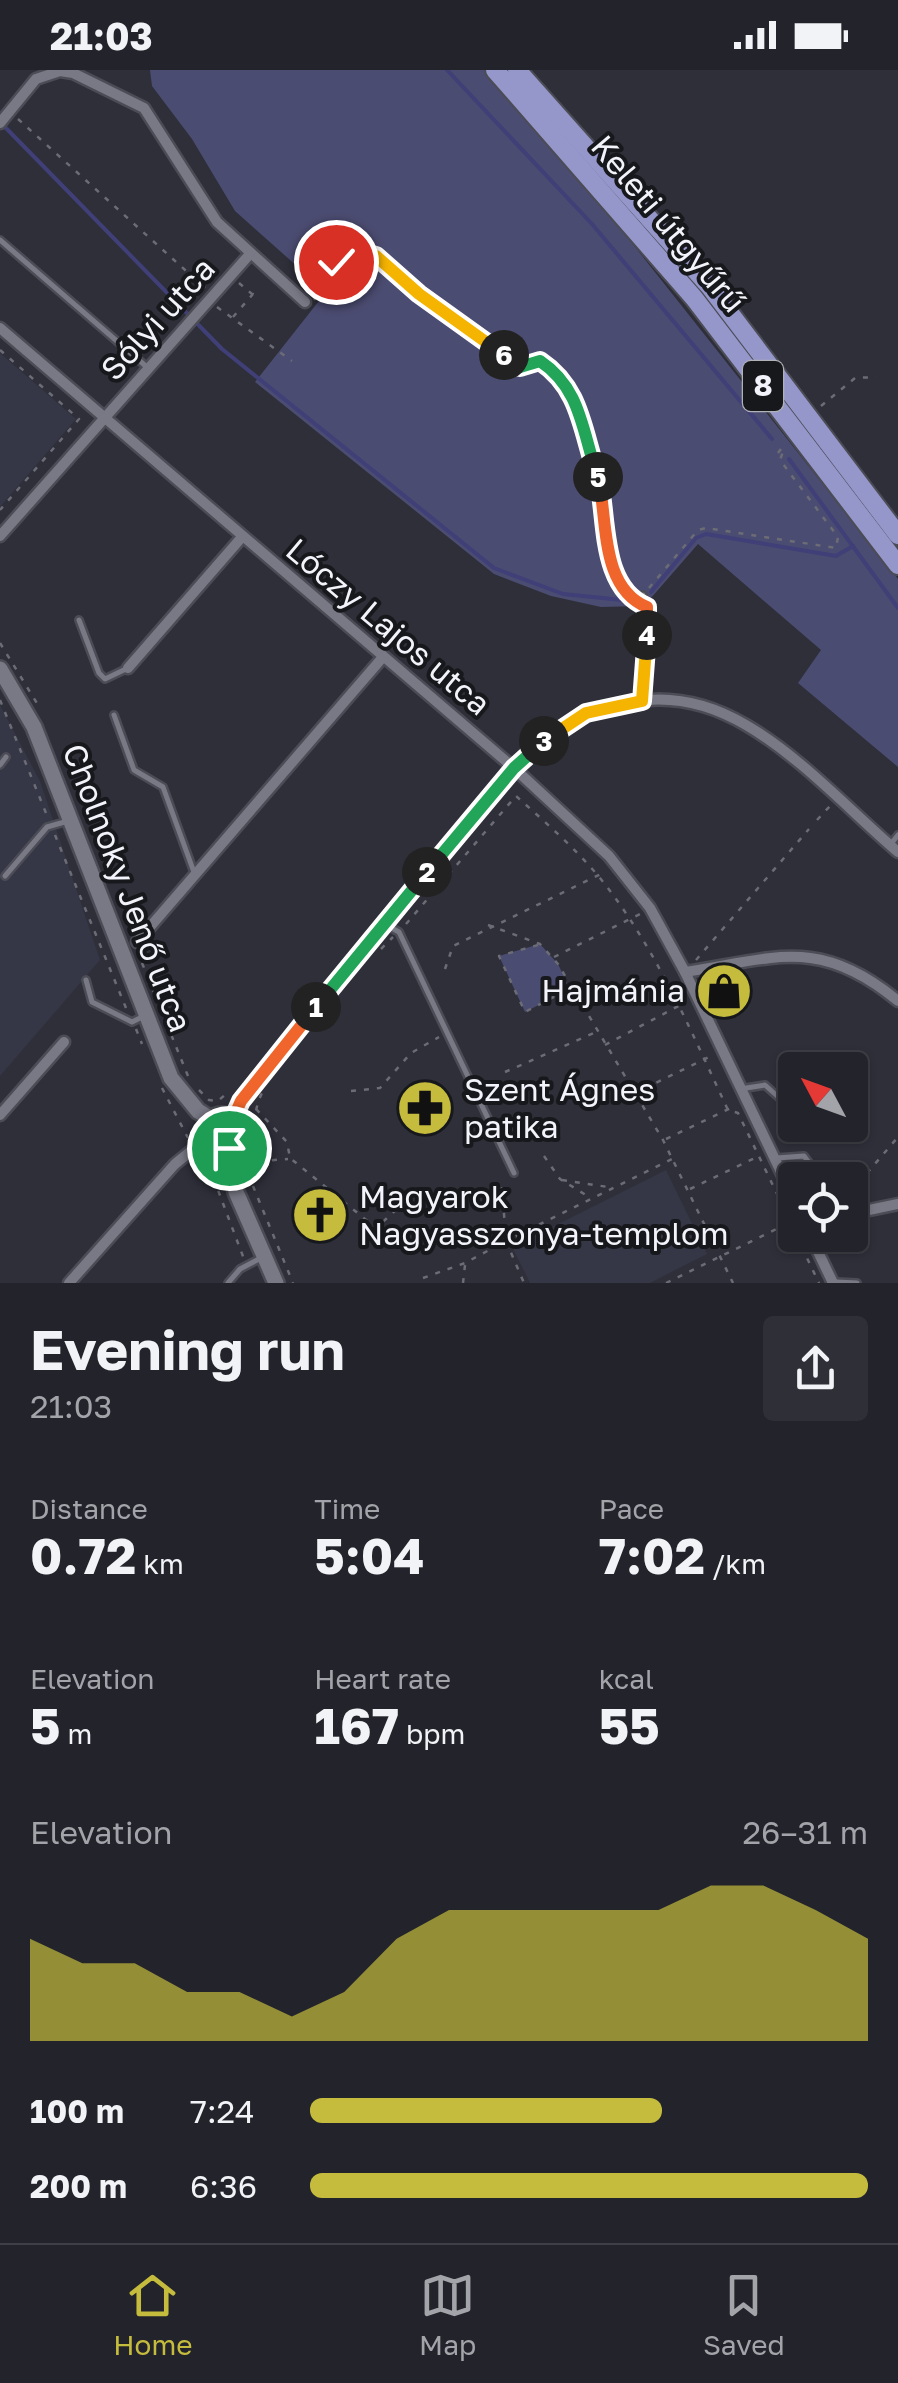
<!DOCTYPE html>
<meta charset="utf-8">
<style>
:root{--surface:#22232b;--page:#2e2f37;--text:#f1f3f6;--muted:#a2a4a9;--line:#3f4047;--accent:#c5bc3d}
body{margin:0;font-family:"Golos Text",sans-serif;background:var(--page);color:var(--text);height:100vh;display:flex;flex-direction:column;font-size:38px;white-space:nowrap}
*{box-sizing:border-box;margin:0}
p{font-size:32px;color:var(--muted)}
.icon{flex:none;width:55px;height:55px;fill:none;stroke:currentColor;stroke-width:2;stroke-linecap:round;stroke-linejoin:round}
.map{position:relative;height:1213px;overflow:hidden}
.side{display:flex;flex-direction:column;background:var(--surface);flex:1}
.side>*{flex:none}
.needle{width:65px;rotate:311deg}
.buttons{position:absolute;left:778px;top:982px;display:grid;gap:20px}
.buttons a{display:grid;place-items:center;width:90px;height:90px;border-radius:10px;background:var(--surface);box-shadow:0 2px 8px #0004,0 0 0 2px var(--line);font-size:50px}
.pin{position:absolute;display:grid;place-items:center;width:85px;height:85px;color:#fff;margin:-42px;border:5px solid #fff;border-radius:50%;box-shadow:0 2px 10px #0007}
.km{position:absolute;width:50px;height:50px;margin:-25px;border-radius:50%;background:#222;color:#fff;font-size:28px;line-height:50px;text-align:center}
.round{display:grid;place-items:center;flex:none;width:105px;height:105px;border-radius:10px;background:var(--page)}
.overview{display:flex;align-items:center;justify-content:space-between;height:170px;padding:0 30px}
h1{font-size:55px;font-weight:700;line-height:75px}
.figures{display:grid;grid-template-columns:repeat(3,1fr);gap:15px;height:170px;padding:10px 30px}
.figures div{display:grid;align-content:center}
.figures b{font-size:50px;font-weight:700}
.figures small{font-size:28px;font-weight:400}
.figures p{font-size:28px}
.chart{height:280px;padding:20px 30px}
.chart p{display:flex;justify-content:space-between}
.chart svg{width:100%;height:180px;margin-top:10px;fill:var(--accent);opacity:.7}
ul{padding:0 30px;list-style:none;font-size:32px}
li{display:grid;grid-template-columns:160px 120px 1fr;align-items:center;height:75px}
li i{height:25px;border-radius:12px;background:var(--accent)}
.status{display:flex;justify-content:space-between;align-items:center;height:70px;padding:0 50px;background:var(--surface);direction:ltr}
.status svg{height:28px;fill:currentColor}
.tabs{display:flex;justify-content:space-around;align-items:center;height:140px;border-top:2px solid var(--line);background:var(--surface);font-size:28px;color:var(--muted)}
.tabs a{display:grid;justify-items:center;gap:5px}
.tabs .selected{color:var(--accent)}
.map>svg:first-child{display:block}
.built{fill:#353646}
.green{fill:#4b4c71}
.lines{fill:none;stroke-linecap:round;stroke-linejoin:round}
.stream{stroke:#403f77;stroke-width:4}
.lane-casing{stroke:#4b4c55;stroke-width:10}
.street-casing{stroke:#4b4c55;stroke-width:15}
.secondary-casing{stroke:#4b4c55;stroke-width:20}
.primary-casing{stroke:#4b4c55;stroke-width:22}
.path{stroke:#6b6c75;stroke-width:2.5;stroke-dasharray:5 8;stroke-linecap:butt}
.lane{stroke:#787985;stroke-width:5}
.street{stroke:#787985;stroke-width:10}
.secondary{stroke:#787985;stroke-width:15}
.primary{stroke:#9596ca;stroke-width:18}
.split-1-casing{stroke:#fff;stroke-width:20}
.split-2-casing{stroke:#fff;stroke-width:20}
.split-3-casing{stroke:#fff;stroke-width:20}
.split-4-casing{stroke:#fff;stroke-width:20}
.split-5-casing{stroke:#fff;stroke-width:20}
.split-6-casing{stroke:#fff;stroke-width:20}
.split-7-casing{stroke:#fff;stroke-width:20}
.split-1{stroke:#f0652b;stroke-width:12}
.split-2{stroke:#22a559;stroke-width:12}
.split-3{stroke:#22a559;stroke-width:12}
.split-4{stroke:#f5b400;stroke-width:12}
.split-5{stroke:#f0652b;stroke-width:12}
.split-6{stroke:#22a559;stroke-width:12}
.split-7{stroke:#f5b400;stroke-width:12}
.labels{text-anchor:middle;stroke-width:8;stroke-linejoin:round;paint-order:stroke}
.shield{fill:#17181c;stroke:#b1b2b8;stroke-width:2.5}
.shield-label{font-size:30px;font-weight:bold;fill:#f3f4fb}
.street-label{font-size:32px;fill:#f3f4fb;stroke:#17181c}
.poi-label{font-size:32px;fill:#f3f4fb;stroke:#17181c;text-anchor:start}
</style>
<div class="status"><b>21:03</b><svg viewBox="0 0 49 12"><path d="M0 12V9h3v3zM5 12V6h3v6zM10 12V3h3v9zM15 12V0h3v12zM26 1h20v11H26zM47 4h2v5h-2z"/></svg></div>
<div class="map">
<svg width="898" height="1213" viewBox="0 0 898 1213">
<rect width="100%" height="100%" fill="#2e2f39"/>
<g class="built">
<polygon points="0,283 76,349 0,437"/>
<polygon points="0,635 40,711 100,890 0,1006"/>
<polygon points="666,1100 707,1184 650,1213 530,1213 512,1177"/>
</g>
<g class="green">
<polygon points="150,0 484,0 605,139 898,509 898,697 798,613 821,580 698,474 644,536 601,537 551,526 494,504 255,312 326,222 235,141 192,69 152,16"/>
<polygon points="540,874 558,894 570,919 525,942 499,886"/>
</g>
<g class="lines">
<g class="stream">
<polyline points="447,0 592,154 772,369"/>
<polyline points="3,55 222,279 494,498 563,524 632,531"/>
<polyline points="789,389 898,538"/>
<polyline points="651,522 696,468 706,464 836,486 853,476"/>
</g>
<g class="lane-casing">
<g id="lane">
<polyline points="0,170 148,298"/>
<polyline points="79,550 99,603 105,609 128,598"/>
<polyline points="642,628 648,553 643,525"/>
<polyline points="114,645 134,700 163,717 195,805"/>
<polyline points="0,695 6,687"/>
<polyline points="890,775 898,765"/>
<polyline points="5,806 47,757 68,751"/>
<polyline points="386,855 399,862 514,1103"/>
<polyline points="86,910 92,932 132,952 144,946"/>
<polyline points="740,1019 765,1015 795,1042"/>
<polyline points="777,1088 804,1086 822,1110"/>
<polyline points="836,1212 857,1213"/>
<polyline points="228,1213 240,1199 261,1188"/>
</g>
</g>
<g class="street-casing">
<g id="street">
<polyline points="0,53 36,9 60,1 73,3 144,38 217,152 305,232"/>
<polyline points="0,258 514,698 609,786 650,838 685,902 795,1131"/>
<polyline points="0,466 250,184"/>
<polyline points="128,598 242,467"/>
<polyline points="137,872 383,587"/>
<path d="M685,902C775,888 820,866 898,931"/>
<polyline points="0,1045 64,972"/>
<path d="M233,1049L241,1031L502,712C566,639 655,601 746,655C801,687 849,740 898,782"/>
<polyline points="850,1144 898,1134"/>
<polyline points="810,1165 833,1213"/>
<polyline points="69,1213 175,1094 206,1069"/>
</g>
</g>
<g class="secondary-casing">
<g id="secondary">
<polyline points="0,599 34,657 171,1008 198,1041 211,1049"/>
<circle cx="222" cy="1062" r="17"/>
<polyline points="229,1078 236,1122 276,1213"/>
</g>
</g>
<g class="primary-casing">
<g id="primary">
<polyline points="495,0 694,228 898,495"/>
<polyline points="517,0 710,217 898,465"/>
</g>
</g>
<g class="path">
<polyline points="18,49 205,218"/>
<polyline points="208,193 218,202"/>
<polyline points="239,213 252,224"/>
<path d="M314,230L336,192L352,179L376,187L520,297L540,291C576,315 578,345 589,383C592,393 598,402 600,412C607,450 602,501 633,529"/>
<polyline points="217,237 292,291"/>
<polyline points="233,247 253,224 259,230"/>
<polyline points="0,280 79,349 0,440"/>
<polyline points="821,336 855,308 876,307"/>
<polyline points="778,383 783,376"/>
<polyline points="649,518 698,460 706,458 836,478 838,467 780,390 784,379"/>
<polyline points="0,573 38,635"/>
<polyline points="0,630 48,748"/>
<polyline points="817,750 830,736"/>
<polyline points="55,765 126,938"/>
<path d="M406,854L516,726C545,752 575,778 600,808C655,876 691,961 728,1040L738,1043L795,1161"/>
<polyline points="488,855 540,874 558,894 663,1070 733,1213"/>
<polyline points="538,875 499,886 525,942 569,919"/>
<polyline points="381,879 393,867"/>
<polyline points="554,887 640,844"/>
<polyline points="696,890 809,759"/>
<polyline points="142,893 188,1006"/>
<polyline points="445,899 453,876 605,802"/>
<polyline points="136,959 142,974"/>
<polyline points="605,975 686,932"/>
<polyline points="505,1002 594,963"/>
<polyline points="162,1018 188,1068"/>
<polyline points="199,1020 209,1030 218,1031 227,1023"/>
<polyline points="351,1021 380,1018 411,983 439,967"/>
<polyline points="633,1024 711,986"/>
<polyline points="256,1039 287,1072 290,1088 376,1158 417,1121"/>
<polyline points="666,1069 735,1036"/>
<polyline points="544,1086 560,1109 589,1127"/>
<polyline points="200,1087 210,1099 244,1189"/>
<path d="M245,1091C256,1067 251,1045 262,1023"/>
<polyline points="246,1092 288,1089"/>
<polyline points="248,1104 293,1213"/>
<polyline points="562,1110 608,1117"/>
<polyline points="502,1117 506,1171 672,1089"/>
<polyline points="690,1119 759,1086"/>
<polyline points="850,1123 898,1067"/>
<polyline points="796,1165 819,1213"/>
<polyline points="423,1208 465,1193 506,1171 524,1213"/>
<polyline points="463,1213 465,1195"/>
<polyline points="666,1213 795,1150"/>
</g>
<use href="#lane" class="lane"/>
<use href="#street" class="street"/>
<use href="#secondary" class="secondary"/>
<use href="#primary" class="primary"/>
</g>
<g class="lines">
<g class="split-1-casing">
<polyline id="split-1" points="229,1078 239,1064 233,1049 241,1031 316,937"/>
</g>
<g class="split-2-casing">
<polyline id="split-2" points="316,937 427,802"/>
</g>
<g class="split-3-casing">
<polyline id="split-3" points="427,802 514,698 544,671"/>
</g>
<g class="split-4-casing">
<polyline id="split-4" points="544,671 586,643 642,631 647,565"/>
</g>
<g class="split-5-casing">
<path id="split-5" d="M598,407C608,448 599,517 647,537V565"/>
</g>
<g class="split-6-casing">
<path id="split-6" d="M504,285L520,297L540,291C582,319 582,363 598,407"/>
</g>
<g class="split-7-casing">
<polyline id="split-7" points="336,192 352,179 376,186 419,224 504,285"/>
</g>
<use href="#split-1" class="split-1"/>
<use href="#split-2" class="split-2"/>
<use href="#split-3" class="split-3"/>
<use href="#split-4" class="split-4"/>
<use href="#split-5" class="split-5"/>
<use href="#split-6" class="split-6"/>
<use href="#split-7" class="split-7"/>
</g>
<defs>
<g id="shop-disc" transform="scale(2.875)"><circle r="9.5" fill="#c5bc3d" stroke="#17181c"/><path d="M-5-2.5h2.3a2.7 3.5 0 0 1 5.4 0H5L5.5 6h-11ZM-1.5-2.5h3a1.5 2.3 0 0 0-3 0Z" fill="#111"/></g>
<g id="pharmacy-disc" transform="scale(2.875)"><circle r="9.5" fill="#c5bc3d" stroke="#17181c"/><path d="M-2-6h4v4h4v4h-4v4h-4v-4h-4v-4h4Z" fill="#111"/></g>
<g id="church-disc" transform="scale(2.875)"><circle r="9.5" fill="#c5bc3d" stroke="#17181c"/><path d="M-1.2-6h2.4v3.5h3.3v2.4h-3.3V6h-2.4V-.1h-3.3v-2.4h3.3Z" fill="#111"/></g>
</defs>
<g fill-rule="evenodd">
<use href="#shop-disc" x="724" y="921"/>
<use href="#pharmacy-disc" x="425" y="1038"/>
<use href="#church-disc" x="320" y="1145"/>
</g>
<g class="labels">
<rect class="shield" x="743" y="291" width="40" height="50" rx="8"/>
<g class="shield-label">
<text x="763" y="326">8</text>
</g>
<g class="street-label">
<text transform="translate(668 154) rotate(50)" y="11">Keleti útgyűrű</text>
<text transform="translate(158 249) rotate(-48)" y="11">Sólyi utca</text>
<text transform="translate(388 557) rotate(40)" y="11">Lóczy Lajos utca</text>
<text transform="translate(127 818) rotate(69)" y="11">Cholnoky Jenő utca</text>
</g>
<g class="poi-label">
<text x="685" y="932" text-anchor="end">Hajmánia</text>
<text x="464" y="1031">Szent Ágnes<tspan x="464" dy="37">patika</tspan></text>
<text x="359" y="1138">Magyarok<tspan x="359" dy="37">Nagyasszonya-templom</tspan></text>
</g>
</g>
</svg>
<div class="buttons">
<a><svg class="needle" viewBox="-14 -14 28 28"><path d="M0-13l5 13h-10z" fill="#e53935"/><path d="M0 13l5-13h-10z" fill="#a2a4a9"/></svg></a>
<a><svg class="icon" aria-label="locate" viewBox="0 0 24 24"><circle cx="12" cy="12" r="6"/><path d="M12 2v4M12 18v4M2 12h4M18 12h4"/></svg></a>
</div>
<div class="pin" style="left:229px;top:1078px;background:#1e9e55"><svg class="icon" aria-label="arrive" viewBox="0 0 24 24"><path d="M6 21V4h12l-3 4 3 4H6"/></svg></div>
<div class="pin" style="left:336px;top:192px;background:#d93025"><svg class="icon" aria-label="check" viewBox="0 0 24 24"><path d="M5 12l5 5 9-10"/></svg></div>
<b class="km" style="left:316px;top:937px">1</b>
<b class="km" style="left:427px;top:802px">2</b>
<b class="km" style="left:544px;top:671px">3</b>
<b class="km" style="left:647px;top:565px">4</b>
<b class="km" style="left:598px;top:407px">5</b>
<b class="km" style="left:504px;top:285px">6</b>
</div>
<section class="side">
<div class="overview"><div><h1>Evening run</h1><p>21:03</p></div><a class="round"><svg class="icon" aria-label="share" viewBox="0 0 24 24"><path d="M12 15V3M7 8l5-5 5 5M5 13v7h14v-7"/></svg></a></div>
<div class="figures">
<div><p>Distance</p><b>0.72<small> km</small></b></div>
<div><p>Time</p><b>5:04</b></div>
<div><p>Pace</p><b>7:02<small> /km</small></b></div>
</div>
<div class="figures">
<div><p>Elevation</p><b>5<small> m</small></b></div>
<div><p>Heart rate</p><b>167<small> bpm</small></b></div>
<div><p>kcal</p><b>55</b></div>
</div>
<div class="chart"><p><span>Elevation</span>26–31 m</p>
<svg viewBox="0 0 160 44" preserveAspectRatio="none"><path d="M0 44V19L10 25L20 25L30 32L40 32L50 38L60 32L70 19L80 12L90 12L100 12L110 12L120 12L130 6L140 6L150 12L160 19V44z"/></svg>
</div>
<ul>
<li><b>100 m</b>7:24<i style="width:63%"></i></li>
<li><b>200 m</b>6:36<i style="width:100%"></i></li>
</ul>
</section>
<nav class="tabs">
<a class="selected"><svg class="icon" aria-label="home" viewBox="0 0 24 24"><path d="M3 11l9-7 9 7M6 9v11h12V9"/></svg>Home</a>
<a><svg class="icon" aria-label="map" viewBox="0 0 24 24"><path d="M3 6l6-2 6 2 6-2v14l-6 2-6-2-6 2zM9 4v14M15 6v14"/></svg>Map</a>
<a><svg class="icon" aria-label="saved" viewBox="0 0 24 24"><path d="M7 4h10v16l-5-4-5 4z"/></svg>Saved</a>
</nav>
